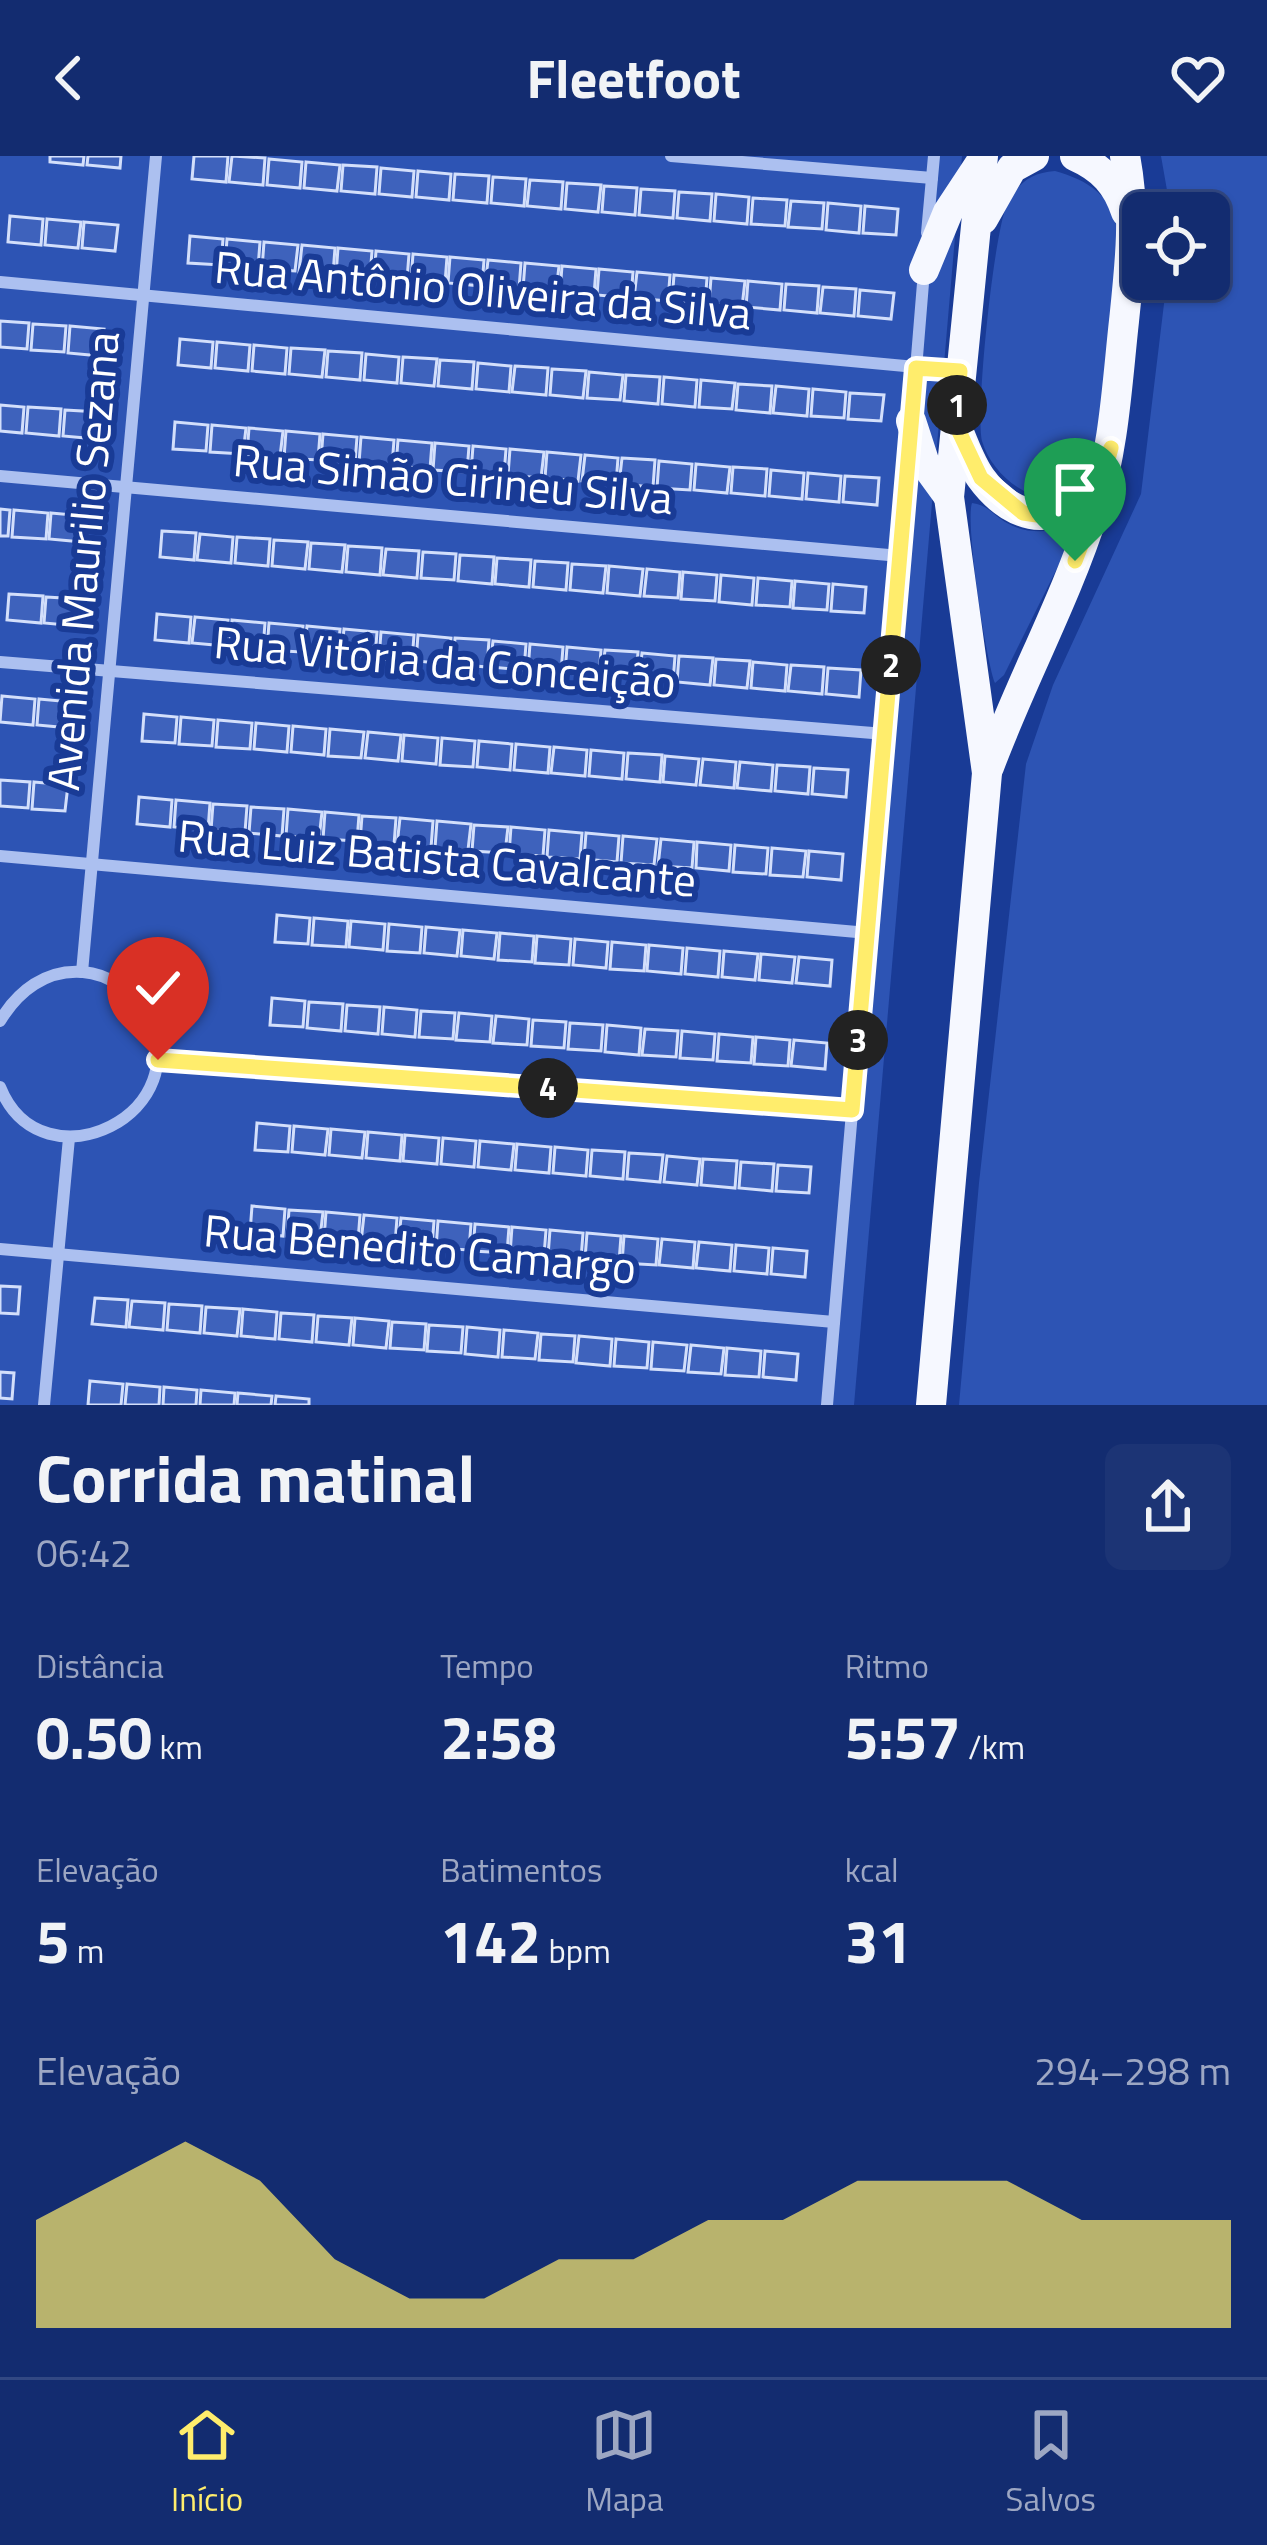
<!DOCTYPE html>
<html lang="pt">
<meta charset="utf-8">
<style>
:root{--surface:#132c70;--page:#1c3475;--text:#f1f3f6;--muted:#9da7c3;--line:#324883;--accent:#ffed6c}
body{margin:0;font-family:"Titillium Web",sans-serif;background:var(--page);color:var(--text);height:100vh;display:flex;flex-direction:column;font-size:45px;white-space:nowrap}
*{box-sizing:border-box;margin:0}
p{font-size:39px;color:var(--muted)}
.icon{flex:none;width:66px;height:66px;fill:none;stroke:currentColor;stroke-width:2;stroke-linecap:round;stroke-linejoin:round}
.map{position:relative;height:1249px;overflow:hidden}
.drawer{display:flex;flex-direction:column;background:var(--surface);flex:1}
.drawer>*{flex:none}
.buttons{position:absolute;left:1122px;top:36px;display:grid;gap:24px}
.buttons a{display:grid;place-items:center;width:108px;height:108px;border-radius:18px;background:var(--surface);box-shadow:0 3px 9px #0004,0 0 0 3px var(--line);font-size:60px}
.pin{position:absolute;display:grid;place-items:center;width:102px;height:102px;color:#fff;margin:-123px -51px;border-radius:50% 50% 50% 0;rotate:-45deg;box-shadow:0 0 12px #0007}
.pin .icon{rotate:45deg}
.km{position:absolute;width:60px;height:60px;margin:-30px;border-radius:50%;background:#222;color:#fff;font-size:33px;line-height:60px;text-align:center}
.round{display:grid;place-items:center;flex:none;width:126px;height:126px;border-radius:18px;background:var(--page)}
.summary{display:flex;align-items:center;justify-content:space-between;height:204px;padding:0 36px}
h1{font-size:66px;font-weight:700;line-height:90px}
.stats{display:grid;grid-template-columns:repeat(3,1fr);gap:18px;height:204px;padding:12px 36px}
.stats div{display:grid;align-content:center}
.stats b{font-size:60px;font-weight:700}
.stats small{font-size:33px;font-weight:400}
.stats p{font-size:33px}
.chart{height:336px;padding:24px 36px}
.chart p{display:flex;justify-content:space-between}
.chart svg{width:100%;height:216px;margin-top:12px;fill:var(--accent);opacity:.7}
header{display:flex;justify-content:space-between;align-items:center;height:156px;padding:0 36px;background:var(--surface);font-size:54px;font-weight:700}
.tab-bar{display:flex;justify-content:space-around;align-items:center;height:168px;border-top:3px solid var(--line);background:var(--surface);font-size:33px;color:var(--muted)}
.tab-bar a{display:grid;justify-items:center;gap:6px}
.tab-bar .active{color:var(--accent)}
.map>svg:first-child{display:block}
.green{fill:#2d54b4}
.building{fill:#3e62bc;stroke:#d3dffb;stroke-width:3}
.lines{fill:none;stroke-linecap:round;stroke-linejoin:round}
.street{stroke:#acc0f0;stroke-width:12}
.primary{stroke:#f6f8ff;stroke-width:30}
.route-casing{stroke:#fff;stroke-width:24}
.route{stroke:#ffed6c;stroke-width:15}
.labels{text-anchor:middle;stroke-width:12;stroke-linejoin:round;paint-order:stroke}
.street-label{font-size:45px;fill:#fff;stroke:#193b96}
</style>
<header><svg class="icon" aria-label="back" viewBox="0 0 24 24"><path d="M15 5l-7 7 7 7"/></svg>Fleetfoot<svg class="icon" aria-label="heart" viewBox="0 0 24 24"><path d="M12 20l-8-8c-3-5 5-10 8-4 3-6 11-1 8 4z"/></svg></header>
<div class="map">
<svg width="1267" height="1249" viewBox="0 0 1267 1249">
<rect width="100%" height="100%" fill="#193b96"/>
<g class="green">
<polygon points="0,0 962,0 854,1249 0,1249"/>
<polygon points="1161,0 1267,0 1267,1249 959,1249 979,1027 1026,608 1053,529 1141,338 1167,123 1209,123 1209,57 1171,57"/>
<path d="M1055,15C1088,24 1112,40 1119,75C1114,128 1110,280 1085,319C1053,367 994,327 982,285C975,258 994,75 1007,49C1018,27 1030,17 1055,15Z"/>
<path d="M972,347C988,349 994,360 1007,367C1030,380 1053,375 1078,370L1004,519L995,527C986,505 965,367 972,347Z"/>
</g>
<g class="building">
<polygon points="50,0 84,0 83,9 50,6"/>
<polygon points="88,0 121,0 120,12 87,9"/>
<polygon points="194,0 228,0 226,26 192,23"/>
<polygon points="232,0 265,2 263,29 229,26"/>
<polygon points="269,3 302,6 300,32 267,29"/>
<polygon points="306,6 340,9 337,35 304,32"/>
<polygon points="343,9 377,11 375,38 341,35"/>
<polygon points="381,12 414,15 412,41 379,38"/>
<polygon points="418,15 451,18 449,44 416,41"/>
<polygon points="455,18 489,20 487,47 453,44"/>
<polygon points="493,21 526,23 524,50 491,47"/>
<polygon points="530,24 563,26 561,53 527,50"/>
<polygon points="567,27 601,29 598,56 565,53"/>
<polygon points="604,30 637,32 635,59 602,56"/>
<polygon points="641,33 675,35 673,62 639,59"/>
<polygon points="679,36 712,38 710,65 677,62"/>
<polygon points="716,38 749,41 747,68 714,65"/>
<polygon points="753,42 787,44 785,70 751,68"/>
<polygon points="791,45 824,47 822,73 788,71"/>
<polygon points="828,47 861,50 859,77 826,74"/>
<polygon points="865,50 898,53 896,79 863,77"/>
<polygon points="10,60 43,63 41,89 8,86"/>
<polygon points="47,63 81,66 78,92 45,89"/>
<polygon points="84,66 118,69 115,95 82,92"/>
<polygon points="190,80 223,83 221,109 188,107"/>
<polygon points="227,83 260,86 258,112 225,110"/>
<polygon points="264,86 298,89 295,115 262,113"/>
<polygon points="302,89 335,92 333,118 299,116"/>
<polygon points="338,92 372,95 370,121 336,119"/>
<polygon points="376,95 409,98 407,124 374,122"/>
<polygon points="413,98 447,101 445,127 411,124"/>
<polygon points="450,101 484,104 482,130 448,127"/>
<polygon points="488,104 521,107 519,133 485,131"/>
<polygon points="525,107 559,110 556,136 523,133"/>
<polygon points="562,110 596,113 594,139 560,136"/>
<polygon points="599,113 633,116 631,142 597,139"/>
<polygon points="637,116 670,119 668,145 634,142"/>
<polygon points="674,119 707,122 705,148 672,145"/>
<polygon points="711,122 745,125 742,151 709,148"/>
<polygon points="748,125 782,128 780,154 746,151"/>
<polygon points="786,128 819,130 817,157 784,154"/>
<polygon points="823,131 856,133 854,160 820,157"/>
<polygon points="860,134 894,137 891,163 858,160"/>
<polygon points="0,165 29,167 27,193 0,191"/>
<polygon points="33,168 66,170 64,196 31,194"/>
<polygon points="70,170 104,173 101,200 68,197"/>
<polygon points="180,183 213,186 211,212 178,209"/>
<polygon points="217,186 250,189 248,215 215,212"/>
<polygon points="254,189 287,192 285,218 252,215"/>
<polygon points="291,192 325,194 322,221 289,218"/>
<polygon points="328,195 362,197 360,224 326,221"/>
<polygon points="366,198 399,201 397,227 364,224"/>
<polygon points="403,201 437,203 434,230 401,227"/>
<polygon points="440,204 474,206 472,233 438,230"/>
<polygon points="478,207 511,210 509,236 476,233"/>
<polygon points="515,210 548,212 546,239 512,236"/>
<polygon points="552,213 586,215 583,242 550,239"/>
<polygon points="589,216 623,219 620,244 587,242"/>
<polygon points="626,219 660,221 658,248 624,245"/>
<polygon points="664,221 697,224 695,251 662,248"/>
<polygon points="701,224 735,227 732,253 699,251"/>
<polygon points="738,228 772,230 770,257 736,254"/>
<polygon points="776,230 809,233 807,260 773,257"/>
<polygon points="813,233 846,236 844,262 811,260"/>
<polygon points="850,237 884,239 881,265 848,263"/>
<polygon points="0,249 24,251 22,277 0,275"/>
<polygon points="28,251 61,253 59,280 26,277"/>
<polygon points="65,254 99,256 97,283 63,280"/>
<polygon points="175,266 208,269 206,295 173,293"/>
<polygon points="212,269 246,272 243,298 210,296"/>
<polygon points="249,272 283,275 280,301 247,298"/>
<polygon points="286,275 320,278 318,304 284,302"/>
<polygon points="323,278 357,281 355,307 321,304"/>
<polygon points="361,281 394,284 392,310 359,307"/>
<polygon points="398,284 432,287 430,313 396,310"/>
<polygon points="435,287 469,290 467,316 433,314"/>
<polygon points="473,290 506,293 504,319 471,316"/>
<polygon points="510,293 544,296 541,322 508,319"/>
<polygon points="547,296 581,299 578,325 545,322"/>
<polygon points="585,299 618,302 616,328 582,325"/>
<polygon points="622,302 655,304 653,331 619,328"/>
<polygon points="659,305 692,308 690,334 657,332"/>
<polygon points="696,308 730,311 727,337 694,334"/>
<polygon points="733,311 767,313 765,340 731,337"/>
<polygon points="771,314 804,317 802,343 769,340"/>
<polygon points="808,317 841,320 839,346 806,343"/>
<polygon points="845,320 879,322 877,349 843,346"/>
<polygon points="0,353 10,354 8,380 0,380"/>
<polygon points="14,354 48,357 46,383 12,381"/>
<polygon points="51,357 85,360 83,386 49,383"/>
<polygon points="162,375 196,377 194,404 160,401"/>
<polygon points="200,378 233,381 231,407 197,404"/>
<polygon points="237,381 270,383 268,410 235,407"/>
<polygon points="274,384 308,386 305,413 272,410"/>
<polygon points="311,387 345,389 342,416 309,413"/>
<polygon points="348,390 382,392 380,419 346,416"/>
<polygon points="386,393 419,395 417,422 383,419"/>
<polygon points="423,396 456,398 454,424 421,422"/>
<polygon points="460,399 494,401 492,428 458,425"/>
<polygon points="497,402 531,404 529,431 495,428"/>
<polygon points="535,405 568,407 566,434 533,431"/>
<polygon points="572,408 606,410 603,437 570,434"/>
<polygon points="609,410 643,413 640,440 607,437"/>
<polygon points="647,413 680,416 678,442 644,440"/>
<polygon points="683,416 717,419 715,445 681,443"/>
<polygon points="721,419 754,422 752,449 719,446"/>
<polygon points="758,422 792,425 790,451 756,449"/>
<polygon points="795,425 829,428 827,454 793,452"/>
<polygon points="833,428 866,431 864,457 831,455"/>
<polygon points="9,438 43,440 41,467 7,464"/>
<polygon points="46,441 80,443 78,470 44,467"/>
<polygon points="157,458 191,461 189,487 155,484"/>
<polygon points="195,461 228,464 226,490 192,487"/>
<polygon points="232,464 265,467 263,493 230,490"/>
<polygon points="269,467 303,470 301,496 267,494"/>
<polygon points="307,470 340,473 338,499 304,496"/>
<polygon points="344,473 377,476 375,502 341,499"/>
<polygon points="381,476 414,479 412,505 379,503"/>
<polygon points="418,479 451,482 449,508 416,505"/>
<polygon points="455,482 489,484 487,511 453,508"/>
<polygon points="493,485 526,488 524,514 490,511"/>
<polygon points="530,488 563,491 561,517 528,514"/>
<polygon points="567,491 601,494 599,520 565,517"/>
<polygon points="605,494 638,496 636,523 602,520"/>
<polygon points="642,497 675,500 673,526 639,523"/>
<polygon points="679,500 713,502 710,529 677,526"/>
<polygon points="716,503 750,505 747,532 714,529"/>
<polygon points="753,506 787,509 785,535 751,532"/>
<polygon points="791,509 824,511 822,538 788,535"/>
<polygon points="828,512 861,514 859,541 826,538"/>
<polygon points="2,540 35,543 33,569 0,566"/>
<polygon points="39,543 72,546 70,572 37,569"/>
<polygon points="144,558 177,561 175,587 142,585"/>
<polygon points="181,561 214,564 212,590 179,588"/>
<polygon points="218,564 252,567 250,593 216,591"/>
<polygon points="256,567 289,570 287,596 254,593"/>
<polygon points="293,570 326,573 324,599 291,596"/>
<polygon points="330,573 364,576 361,602 328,600"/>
<polygon points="368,576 401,579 398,605 365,602"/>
<polygon points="404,579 438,582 436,608 402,605"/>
<polygon points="442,582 475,585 473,611 440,609"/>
<polygon points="479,585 512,588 510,614 477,611"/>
<polygon points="516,588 550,591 548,617 514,614"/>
<polygon points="554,591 587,594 585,620 551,617"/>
<polygon points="591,594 624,597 622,623 589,620"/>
<polygon points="628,597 662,599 660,626 626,623"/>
<polygon points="665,600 699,603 696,629 663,626"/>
<polygon points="703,603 736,606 734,632 700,629"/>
<polygon points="740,606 773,609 771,635 737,632"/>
<polygon points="777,609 810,611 808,638 775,635"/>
<polygon points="814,612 848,614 846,641 812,638"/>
<polygon points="0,624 30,626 28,652 0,650"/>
<polygon points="34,626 68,629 65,655 32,653"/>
<polygon points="139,641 172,644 170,671 137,668"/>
<polygon points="176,644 210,647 208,674 174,671"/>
<polygon points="213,648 247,650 245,676 211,674"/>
<polygon points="251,651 284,653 282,680 249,677"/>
<polygon points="288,653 322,656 319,683 286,680"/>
<polygon points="325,656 359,659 357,685 323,683"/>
<polygon points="362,660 396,662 394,689 360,686"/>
<polygon points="400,662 433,665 431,692 397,689"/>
<polygon points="437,665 471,668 468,694 435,692"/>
<polygon points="474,669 508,671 505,697 472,695"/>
<polygon points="511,671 545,674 543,700 509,698"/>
<polygon points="549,674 582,677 580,703 547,701"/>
<polygon points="586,677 619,680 617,706 584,703"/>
<polygon points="623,680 657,683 654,709 621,707"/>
<polygon points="661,683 694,686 692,712 658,710"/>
<polygon points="697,686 731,689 729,715 696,712"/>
<polygon points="735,689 768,692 766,718 733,716"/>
<polygon points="772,692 806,695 803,721 770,719"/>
<polygon points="809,695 843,698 841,724 807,721"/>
<polygon points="277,759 310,762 308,788 275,786"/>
<polygon points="314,762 348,765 346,791 312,789"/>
<polygon points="351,765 385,768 383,794 349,791"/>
<polygon points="389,768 422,771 420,797 387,795"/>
<polygon points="426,771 460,774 457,800 424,797"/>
<polygon points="463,774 497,777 494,803 461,800"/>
<polygon points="500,777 534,780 532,806 498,804"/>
<polygon points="537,780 571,783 569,809 535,807"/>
<polygon points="575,783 608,786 606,812 573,809"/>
<polygon points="612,786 646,789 644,815 610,813"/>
<polygon points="649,789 683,792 681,818 647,815"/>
<polygon points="687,792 720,795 718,821 685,818"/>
<polygon points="724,795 758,798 755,824 722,821"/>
<polygon points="761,798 795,801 792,827 759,824"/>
<polygon points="799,801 832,804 830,830 796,827"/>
<polygon points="272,842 305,845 303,871 270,869"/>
<polygon points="309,846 343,848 341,875 307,872"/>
<polygon points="347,849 380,851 378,878 345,875"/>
<polygon points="384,851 417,854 415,881 382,878"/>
<polygon points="421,855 455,857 453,883 419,881"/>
<polygon points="459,857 492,860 490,886 456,884"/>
<polygon points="496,860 529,863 527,889 493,887"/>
<polygon points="533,864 566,866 564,892 531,890"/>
<polygon points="570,867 603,869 601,895 568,893"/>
<polygon points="607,869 641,872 639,899 605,896"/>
<polygon points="645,873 678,875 676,901 642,899"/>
<polygon points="682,875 715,878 713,904 680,902"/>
<polygon points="719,878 753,881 751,907 717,905"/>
<polygon points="756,881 790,884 788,910 754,908"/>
<polygon points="794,884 827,887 825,913 791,910"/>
<polygon points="257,967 290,970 288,996 255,994"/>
<polygon points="294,970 328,973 325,999 292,996"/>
<polygon points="331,973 365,976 362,1002 329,999"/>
<polygon points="368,976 402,979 400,1005 366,1002"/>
<polygon points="405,979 439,982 437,1008 403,1005"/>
<polygon points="443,982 476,985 474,1011 441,1008"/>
<polygon points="480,985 514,988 511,1014 478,1011"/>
<polygon points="517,988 551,991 549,1017 515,1014"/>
<polygon points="555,991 588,994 586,1020 553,1017"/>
<polygon points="592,994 625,996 623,1023 590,1020"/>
<polygon points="629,997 663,999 660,1026 627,1023"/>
<polygon points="667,1000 700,1003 697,1029 664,1026"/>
<polygon points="703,1003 737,1005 735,1032 701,1029"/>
<polygon points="741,1006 774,1008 772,1035 739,1032"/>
<polygon points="778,1009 811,1011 809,1037 776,1035"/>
<polygon points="252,1050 285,1053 283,1080 250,1077"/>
<polygon points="289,1054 323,1056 320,1082 287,1080"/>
<polygon points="326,1056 360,1059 358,1085 324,1083"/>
<polygon points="364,1059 397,1062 395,1088 361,1086"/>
<polygon points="401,1062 434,1065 432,1091 398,1089"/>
<polygon points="438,1065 471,1068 469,1094 436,1092"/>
<polygon points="475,1068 509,1071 507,1097 473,1095"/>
<polygon points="512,1071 546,1074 544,1100 510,1098"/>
<polygon points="550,1074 583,1077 581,1103 548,1100"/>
<polygon points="587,1077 621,1080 619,1106 585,1103"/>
<polygon points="624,1080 658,1083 656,1109 622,1107"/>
<polygon points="662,1083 695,1086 693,1112 659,1109"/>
<polygon points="699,1086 732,1089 730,1115 696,1112"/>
<polygon points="736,1089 769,1092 767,1118 734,1115"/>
<polygon points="773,1092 807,1095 805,1121 771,1118"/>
<polygon points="0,1130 20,1131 18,1158 0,1157"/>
<polygon points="95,1142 128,1144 126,1171 92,1168"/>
<polygon points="132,1145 165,1147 163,1174 129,1171"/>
<polygon points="169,1148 202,1150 200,1177 167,1174"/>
<polygon points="206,1151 240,1153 237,1180 204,1177"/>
<polygon points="243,1153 277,1156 275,1183 241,1180"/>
<polygon points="281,1157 314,1159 312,1186 279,1183"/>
<polygon points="318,1160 352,1162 349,1189 316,1186"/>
<polygon points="355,1162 389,1165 386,1192 353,1189"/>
<polygon points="392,1166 426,1168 424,1194 390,1192"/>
<polygon points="429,1169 463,1171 461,1197 427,1195"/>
<polygon points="467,1171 500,1174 498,1201 465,1198"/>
<polygon points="504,1174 538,1177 535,1203 502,1201"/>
<polygon points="541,1178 575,1180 573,1206 539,1204"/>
<polygon points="579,1180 612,1183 610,1210 576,1207"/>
<polygon points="616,1183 649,1186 647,1212 614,1210"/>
<polygon points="653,1186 687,1189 684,1215 651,1213"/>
<polygon points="691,1189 724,1192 721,1218 688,1216"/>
<polygon points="727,1192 761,1195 759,1221 725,1219"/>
<polygon points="765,1195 798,1198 796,1224 763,1221"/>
<polygon points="0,1216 14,1217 12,1243 0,1242"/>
<polygon points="90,1225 123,1228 121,1249 88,1249"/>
<polygon points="127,1228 160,1231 159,1249 125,1249"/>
<polygon points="164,1231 197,1234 196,1249 163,1249"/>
<polygon points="201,1234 235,1237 234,1249 200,1249"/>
<polygon points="238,1237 272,1240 271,1249 237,1249"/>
<polygon points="276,1240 309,1243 309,1249 275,1249"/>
</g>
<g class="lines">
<g class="street">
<polyline points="671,0 932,22"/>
<polyline points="927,77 934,0"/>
<polyline points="0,126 959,215"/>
<polyline points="912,262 924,115"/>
<polyline points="0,320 900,400"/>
<polyline points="0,506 885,578"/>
<polyline points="0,700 868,777"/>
<polyline points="82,816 156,0"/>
<path d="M0,865C18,835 46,813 83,816C108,818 131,834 144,855C205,956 42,1036 0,931"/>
<polyline points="158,904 852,954"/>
<polyline points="0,1093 834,1166"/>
<polyline points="44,1249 69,982"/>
<polyline points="827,1249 909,288"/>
</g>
<g class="primary">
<path d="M1075,0C1102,12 1117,28 1126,56"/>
<polyline points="983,63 1012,12 1034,0"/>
<polyline points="924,114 948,56 979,9"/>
<polyline points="911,265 925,308 949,341"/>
<path d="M956,270C964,287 970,307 981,322C1015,369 1067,374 1095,321"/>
<path d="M989,611C1021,525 1066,443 1094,355C1114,293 1117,229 1124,165C1130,108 1136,56 1125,0"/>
<polyline points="931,1249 987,617 949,341 983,0"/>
</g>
</g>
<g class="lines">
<g class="route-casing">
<polyline id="route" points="158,904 852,954 916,212 960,215 956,269 981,322 1023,357 1051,361 1083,344 1111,292 1094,356 1075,405"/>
</g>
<use href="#route" class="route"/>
</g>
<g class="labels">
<g class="street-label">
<text transform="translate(483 134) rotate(5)" y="16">Rua Antônio Oliveira da Silva</text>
<text transform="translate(453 323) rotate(5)" y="16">Rua Simão Cirineu Silva</text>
<text transform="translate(83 405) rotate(-85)" y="16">Avenida Maurilio Sezana</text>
<text transform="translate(445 506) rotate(5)" y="16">Rua Vitória da Conceição</text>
<text transform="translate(437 702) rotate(5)" y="16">Rua Luiz Batista Cavalcante</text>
<text transform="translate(420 1093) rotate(5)" y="16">Rua Benedito Camargo</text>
</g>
</g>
</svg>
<div class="buttons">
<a><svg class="icon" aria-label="locate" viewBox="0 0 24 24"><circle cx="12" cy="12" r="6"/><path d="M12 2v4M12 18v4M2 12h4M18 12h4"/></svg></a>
</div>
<div class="pin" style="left:1075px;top:405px;background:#1e9e55"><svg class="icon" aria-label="arrive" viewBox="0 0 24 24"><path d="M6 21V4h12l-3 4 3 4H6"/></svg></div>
<div class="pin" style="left:158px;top:904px;background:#d93025"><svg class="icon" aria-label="check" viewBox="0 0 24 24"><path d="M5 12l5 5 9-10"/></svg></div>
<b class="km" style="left:957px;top:249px">1</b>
<b class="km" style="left:891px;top:509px">2</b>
<b class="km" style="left:858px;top:884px">3</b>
<b class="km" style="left:548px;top:932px">4</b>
</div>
<section class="drawer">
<div class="summary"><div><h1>Corrida matinal</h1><p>06:42</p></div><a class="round"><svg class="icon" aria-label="share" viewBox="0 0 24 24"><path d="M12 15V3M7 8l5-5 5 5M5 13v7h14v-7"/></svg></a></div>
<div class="stats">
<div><p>Distância</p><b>0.50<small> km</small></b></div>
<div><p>Tempo</p><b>2:58</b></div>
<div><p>Ritmo</p><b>5:57<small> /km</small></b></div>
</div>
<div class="stats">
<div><p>Elevação</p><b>5<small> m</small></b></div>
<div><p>Batimentos</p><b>142<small> bpm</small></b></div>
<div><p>kcal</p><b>31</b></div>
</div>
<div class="chart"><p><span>Elevação</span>294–298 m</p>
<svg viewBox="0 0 160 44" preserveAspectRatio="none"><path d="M0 44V22L10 14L20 6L30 14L40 30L50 38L60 38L70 30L80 30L90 22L100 22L110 14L120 14L130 14L140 22L150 22L160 22V44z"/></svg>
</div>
</section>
<nav class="tab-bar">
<a class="active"><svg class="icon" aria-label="home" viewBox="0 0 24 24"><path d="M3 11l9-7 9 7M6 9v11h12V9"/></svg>Início</a>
<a><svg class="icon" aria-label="map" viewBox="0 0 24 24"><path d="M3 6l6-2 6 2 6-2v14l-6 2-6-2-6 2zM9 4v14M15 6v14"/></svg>Mapa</a>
<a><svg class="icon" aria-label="saved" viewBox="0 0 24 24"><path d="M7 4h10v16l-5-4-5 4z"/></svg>Salvos</a>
</nav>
